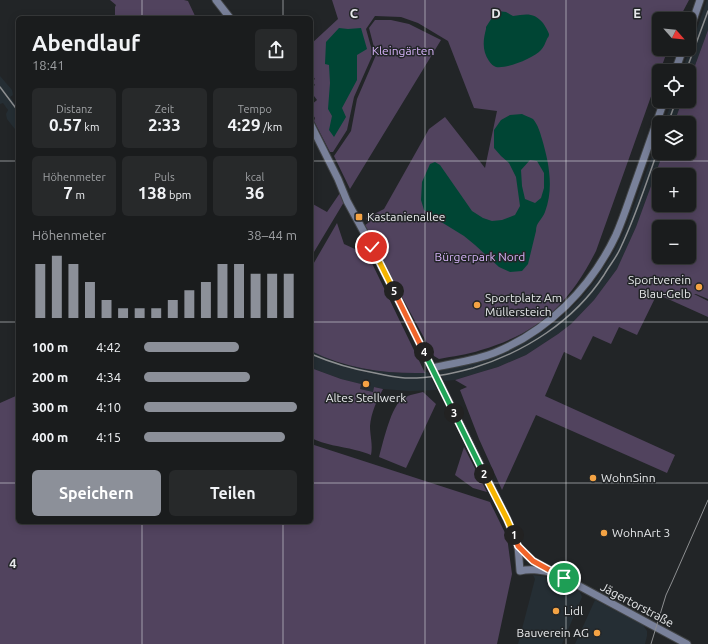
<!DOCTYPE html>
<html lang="de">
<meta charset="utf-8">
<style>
:root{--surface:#1a1c1d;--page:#27292a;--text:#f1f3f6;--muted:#9fa1a4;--line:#383a3b;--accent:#8c9099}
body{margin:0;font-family:Ubuntu,sans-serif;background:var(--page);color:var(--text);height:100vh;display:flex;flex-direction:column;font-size:15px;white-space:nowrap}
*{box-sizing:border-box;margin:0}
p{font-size:13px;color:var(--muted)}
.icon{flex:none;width:22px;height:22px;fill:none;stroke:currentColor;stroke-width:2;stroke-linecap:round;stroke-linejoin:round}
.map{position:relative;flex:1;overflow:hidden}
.details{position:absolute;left:16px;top:16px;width:297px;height:508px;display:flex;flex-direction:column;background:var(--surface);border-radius:6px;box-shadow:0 2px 10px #0003,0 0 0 1px var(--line)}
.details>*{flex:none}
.needle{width:26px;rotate:117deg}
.controls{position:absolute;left:652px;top:12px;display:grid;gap:8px}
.controls a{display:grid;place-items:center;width:44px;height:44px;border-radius:6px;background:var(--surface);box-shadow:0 2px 10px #0003,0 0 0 1px var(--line);font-size:20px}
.pin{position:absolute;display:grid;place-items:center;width:34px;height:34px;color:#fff;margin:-17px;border:2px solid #fff;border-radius:50%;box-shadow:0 1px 4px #0007}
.km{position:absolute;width:20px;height:20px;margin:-10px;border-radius:50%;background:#222;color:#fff;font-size:11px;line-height:20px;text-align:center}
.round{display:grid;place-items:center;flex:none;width:42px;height:42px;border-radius:6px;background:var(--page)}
.summary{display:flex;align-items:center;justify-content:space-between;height:68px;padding:0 16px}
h1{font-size:22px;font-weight:600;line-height:30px}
.metrics{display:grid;grid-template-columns:repeat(3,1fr);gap:6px;height:68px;padding:4px 16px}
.metrics div{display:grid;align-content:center;border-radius:6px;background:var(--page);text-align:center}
.metrics b{font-size:17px;font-weight:600}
.metrics small{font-size:11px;font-weight:400}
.metrics p{font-size:11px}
.chart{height:112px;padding:8px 16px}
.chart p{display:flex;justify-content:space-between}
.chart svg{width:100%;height:72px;margin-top:4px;stroke:var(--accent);stroke-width:6}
.primary-button{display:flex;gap:8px;margin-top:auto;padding:8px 16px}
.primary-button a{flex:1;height:46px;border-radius:6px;background:var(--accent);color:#fff;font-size:16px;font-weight:600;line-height:46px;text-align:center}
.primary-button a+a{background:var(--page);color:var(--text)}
ul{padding:0 16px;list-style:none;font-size:13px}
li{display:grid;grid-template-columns:64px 48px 1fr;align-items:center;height:30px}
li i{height:10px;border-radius:5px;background:var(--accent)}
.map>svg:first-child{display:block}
.built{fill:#252e34}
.green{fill:#51435e;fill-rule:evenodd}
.water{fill:#004534;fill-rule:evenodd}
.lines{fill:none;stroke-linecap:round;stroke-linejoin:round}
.secondary-casing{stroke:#404345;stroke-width:9}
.secondary{stroke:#79819a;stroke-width:7}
.tram{stroke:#8d8f91;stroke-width:1}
.rail{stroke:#8d8f91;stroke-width:1.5}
.split-1-casing{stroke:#fff;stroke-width:8}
.split-2-casing{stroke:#fff;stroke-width:8}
.split-3-casing{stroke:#fff;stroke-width:8}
.split-4-casing{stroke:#fff;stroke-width:8}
.split-5-casing{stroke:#fff;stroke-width:8}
.split-6-casing{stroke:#fff;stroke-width:8}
.split-1{stroke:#f0652b;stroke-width:5}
.split-2{stroke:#f5b400;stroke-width:5}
.split-3{stroke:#22a559;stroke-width:5}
.split-4{stroke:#22a559;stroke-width:5}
.split-5{stroke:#f0652b;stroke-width:5}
.split-6{stroke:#f5b400;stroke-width:5}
.grid{fill:none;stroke:#e7e9eb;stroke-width:1;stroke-opacity:0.55}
.poi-dot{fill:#f4a344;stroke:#222527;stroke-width:1.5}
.labels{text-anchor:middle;stroke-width:3;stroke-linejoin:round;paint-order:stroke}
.park-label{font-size:12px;fill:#d6b3f8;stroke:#222527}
.poi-label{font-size:12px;fill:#e7e9eb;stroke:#222527;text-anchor:start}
.street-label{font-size:12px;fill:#e7e9eb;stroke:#222527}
.grid-label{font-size:13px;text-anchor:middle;font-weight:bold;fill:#e7e9eb;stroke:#222527;stroke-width:3;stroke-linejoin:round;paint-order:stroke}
</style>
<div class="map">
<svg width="708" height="644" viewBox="0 0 708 644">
<rect width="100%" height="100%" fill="#222527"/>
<g class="built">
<polygon points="707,0 708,0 708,30 689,82 689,71 682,71"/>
<polygon points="0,76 12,90 13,95 10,97 15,104 18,103 18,133 7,119 6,114 8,110 3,103 0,104"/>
<polygon points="672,101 682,101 674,123 664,123"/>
<polygon points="659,137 659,153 663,153 636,227 617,269 594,300 571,324 558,334 526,355 498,367 481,372 455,380 444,381 439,371 484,361 505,353 527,341 544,331 564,315 582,297 596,280 614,252 626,228"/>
<polygon points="311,351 338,363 370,370 401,373 428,372 437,390 409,391 383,389 374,387 373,392 360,389 360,384 341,379 311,368"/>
<polygon points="533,575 550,577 580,592 582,597 562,644 518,644 535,579"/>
<polygon points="595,600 643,625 647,631 647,636 645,644 575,644"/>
</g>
<g class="green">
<polygon points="110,0 184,0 188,1 196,18 115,18 115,7 116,5"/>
<path d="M332,0H689L679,19H659V49H668L660,71H659V74L596,251C569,304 539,333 481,350C467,355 453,356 439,359L434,356L397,288L394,283L365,225L368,223L366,218L384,209L429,129L445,117L485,168L497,111L474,108L448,41L418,23L401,17L375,16L366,29L373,54L354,97L347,130L333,152H330L314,121L315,118L311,112V105L317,100L311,92V88L315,85L312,81L315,79L311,74V51L313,49L311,47V44L338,19Z"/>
<polygon points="375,20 391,20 409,24 441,40 350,189 334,156 351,131 357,99 376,55 369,28"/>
<path d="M708,30V299L696,294H694L708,301V317L657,294L637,335L619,327L611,344L593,336L581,360L564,352L545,396L675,455L667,473L536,415L502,490L479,439L460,390L467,387L455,380L481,372L498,367L526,355L558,334L571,324L594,300L617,269L636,227L663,153H689V123H674L682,101H689V82ZM659,175H689V205H659ZM659,227H689V257H659Z"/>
<polygon points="340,193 344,202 311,257 311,203 327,212"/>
<path d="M337,223L344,244L368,255L425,373C386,374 347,369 311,351V268Z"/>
<path d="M311,368L341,379L361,384L360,389L373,392L374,387L383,389C377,400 371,413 370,426C370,436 373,445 371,455C366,453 361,451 355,450C340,446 325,445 311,438Z"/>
<path d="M423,392L436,404L406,468L379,457C383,443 390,411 400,401C406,395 415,394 423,392Z"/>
<polygon points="18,395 18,522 311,522 311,444 490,502 507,537 512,574 497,644 0,644 0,403"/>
<polygon points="464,447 487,492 473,488 455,475"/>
</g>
<g class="water">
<path d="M498,11L506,12L513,16C526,14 534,12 543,23C545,26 548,31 549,34C549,37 548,37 547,39C545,43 544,47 541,50C534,58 507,69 496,67C493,66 491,64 489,61C482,51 483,40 486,29V27L495,13Z"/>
<polygon points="339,28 348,29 361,28 367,49 357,55 357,80 342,108 346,117 334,137 329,130 332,116 328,109 330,83 329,65 325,64 326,42"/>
<path d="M522,114C525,116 530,117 533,119C538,125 540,132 542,139C549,163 554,188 545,212C542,220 536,222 536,231L528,264L522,271L510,272L499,267L475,245L464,236L438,220L424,210L421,200L422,182L430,164L435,162L440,165L472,211L483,218L492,221L502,220L515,215L520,206L516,177L509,163L501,156L494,148V130L501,120L510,115ZM530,160L537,161L544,173V188L541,198L535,203L525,199L522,186L521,170Z"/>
</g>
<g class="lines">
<g class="secondary-casing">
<g id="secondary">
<polyline points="216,0 230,18"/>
<polyline points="689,32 700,0"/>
<polyline points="675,71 683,49"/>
<path d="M311,125L338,179L347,201L372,247L507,519L518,546L520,571C532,568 543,571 555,573"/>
<path d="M432,368C453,363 474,361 494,353C548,331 591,288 616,235C624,217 630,197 637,178C646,153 655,127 664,101"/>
<polyline points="518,547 533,561 687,644"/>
</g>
</g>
<use href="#secondary" class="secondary"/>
<polyline class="tram" points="651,644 666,595 672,582 708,500"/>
<g class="rail">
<polyline points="686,71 708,11"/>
<polyline points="0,87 18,111"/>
<polyline points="668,123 676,101"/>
<path d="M311,354C332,363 352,369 375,373C384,375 394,377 405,378C428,379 451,374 473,368C525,352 574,321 604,275C609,266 616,258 620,249C636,216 647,181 659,147"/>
</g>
</g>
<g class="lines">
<g class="split-1-casing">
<polyline id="split-1" points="514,535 518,546 533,561 564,578"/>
</g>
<g class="split-2-casing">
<polyline id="split-2" points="484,474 507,519 514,535"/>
</g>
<g class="split-3-casing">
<polyline id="split-3" points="454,413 484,474"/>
</g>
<g class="split-4-casing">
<polyline id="split-4" points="424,352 454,413"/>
</g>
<g class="split-5-casing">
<polyline id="split-5" points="394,291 424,352"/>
</g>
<g class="split-6-casing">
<polyline id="split-6" points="372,247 394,291"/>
</g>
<use href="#split-1" class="split-1"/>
<use href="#split-2" class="split-2"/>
<use href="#split-3" class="split-3"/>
<use href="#split-4" class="split-4"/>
<use href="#split-5" class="split-5"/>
<use href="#split-6" class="split-6"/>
</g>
<path class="grid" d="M142,0V18M283,0V18M425,0V644M566,0V644M0,161H18M311,161H708M0,322H18M311,322H708M0,483H18M311,483H708M142,522V644M283,522V644"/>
<g class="poi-dot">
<rect x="355" y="213" width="8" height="8" rx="2"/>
<circle cx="699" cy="287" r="4"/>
<circle cx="477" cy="305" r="4"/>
<circle cx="366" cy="384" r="4"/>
<circle cx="593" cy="478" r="4"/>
<circle cx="604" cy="533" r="4"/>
<circle cx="556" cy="611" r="4"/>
<circle cx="597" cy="633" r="4"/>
</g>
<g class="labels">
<g class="park-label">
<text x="403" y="55">Kleingärten</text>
<text x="480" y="261">Bürgerpark Nord</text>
</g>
<g class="poi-label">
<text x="367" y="221">Kastanienallee</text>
<text x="691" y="284" text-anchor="end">Sportverein<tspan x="691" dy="14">Blau-Gelb</tspan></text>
<text x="485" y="302">Sportplatz Am<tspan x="485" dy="14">Müllersteich</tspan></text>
<text x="366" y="402" text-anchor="middle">Altes Stellwerk</text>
<text x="601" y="482">WohnSinn</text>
<text x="612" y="537">WohnArt 3</text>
<text x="564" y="615">Lidl</text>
<text x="589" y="637" text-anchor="end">Bauverein AG</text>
</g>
<g class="street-label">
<text transform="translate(637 605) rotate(28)" y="4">Jägertorstraße</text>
</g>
</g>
<g class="grid-label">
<text x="354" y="18">C</text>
<text x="496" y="18">D</text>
<text x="637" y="18">E</text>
<text x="13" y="568">4</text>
</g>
</svg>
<div class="controls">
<a><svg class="needle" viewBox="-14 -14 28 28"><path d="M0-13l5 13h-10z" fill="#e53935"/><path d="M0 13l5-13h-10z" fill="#9fa1a4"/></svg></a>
<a><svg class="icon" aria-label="locate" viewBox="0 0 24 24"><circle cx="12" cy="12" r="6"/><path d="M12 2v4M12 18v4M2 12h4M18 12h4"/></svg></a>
<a><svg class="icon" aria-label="layers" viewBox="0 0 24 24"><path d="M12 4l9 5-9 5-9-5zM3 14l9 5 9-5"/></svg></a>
<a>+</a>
<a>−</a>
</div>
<div class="pin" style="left:564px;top:578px;background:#1e9e55"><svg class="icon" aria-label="arrive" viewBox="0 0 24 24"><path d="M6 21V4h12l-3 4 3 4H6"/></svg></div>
<div class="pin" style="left:372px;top:247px;background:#d93025"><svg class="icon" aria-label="check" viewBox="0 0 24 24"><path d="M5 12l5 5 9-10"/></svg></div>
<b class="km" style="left:514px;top:535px">1</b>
<b class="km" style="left:484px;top:474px">2</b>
<b class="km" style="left:454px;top:413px">3</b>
<b class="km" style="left:424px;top:352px">4</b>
<b class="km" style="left:394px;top:291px">5</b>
<section class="details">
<div class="summary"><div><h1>Abendlauf</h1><p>18:41</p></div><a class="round"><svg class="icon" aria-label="share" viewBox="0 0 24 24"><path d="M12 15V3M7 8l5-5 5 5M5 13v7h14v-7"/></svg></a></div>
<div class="metrics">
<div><p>Distanz</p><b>0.57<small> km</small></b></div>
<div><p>Zeit</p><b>2:33</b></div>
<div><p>Tempo</p><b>4:29<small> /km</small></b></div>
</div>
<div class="metrics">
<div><p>Höhenmeter</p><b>7<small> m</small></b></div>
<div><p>Puls</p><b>138<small> bpm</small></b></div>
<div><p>kcal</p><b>36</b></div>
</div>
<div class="chart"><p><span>Höhenmeter</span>38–44 m</p>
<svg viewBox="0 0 160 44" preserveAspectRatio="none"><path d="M5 44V11M15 44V6M25 44V11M35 44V22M45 44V33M55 44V38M65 44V38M75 44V38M85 44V33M95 44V27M105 44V22M115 44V11M125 44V11M135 44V17M145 44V17M155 44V17"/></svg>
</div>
<ul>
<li><b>100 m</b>4:42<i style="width:62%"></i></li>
<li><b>200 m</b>4:34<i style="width:69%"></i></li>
<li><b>300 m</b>4:10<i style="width:100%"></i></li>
<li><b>400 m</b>4:15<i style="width:92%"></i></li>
</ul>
<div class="primary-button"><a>Speichern</a><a>Teilen</a></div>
</section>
</div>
